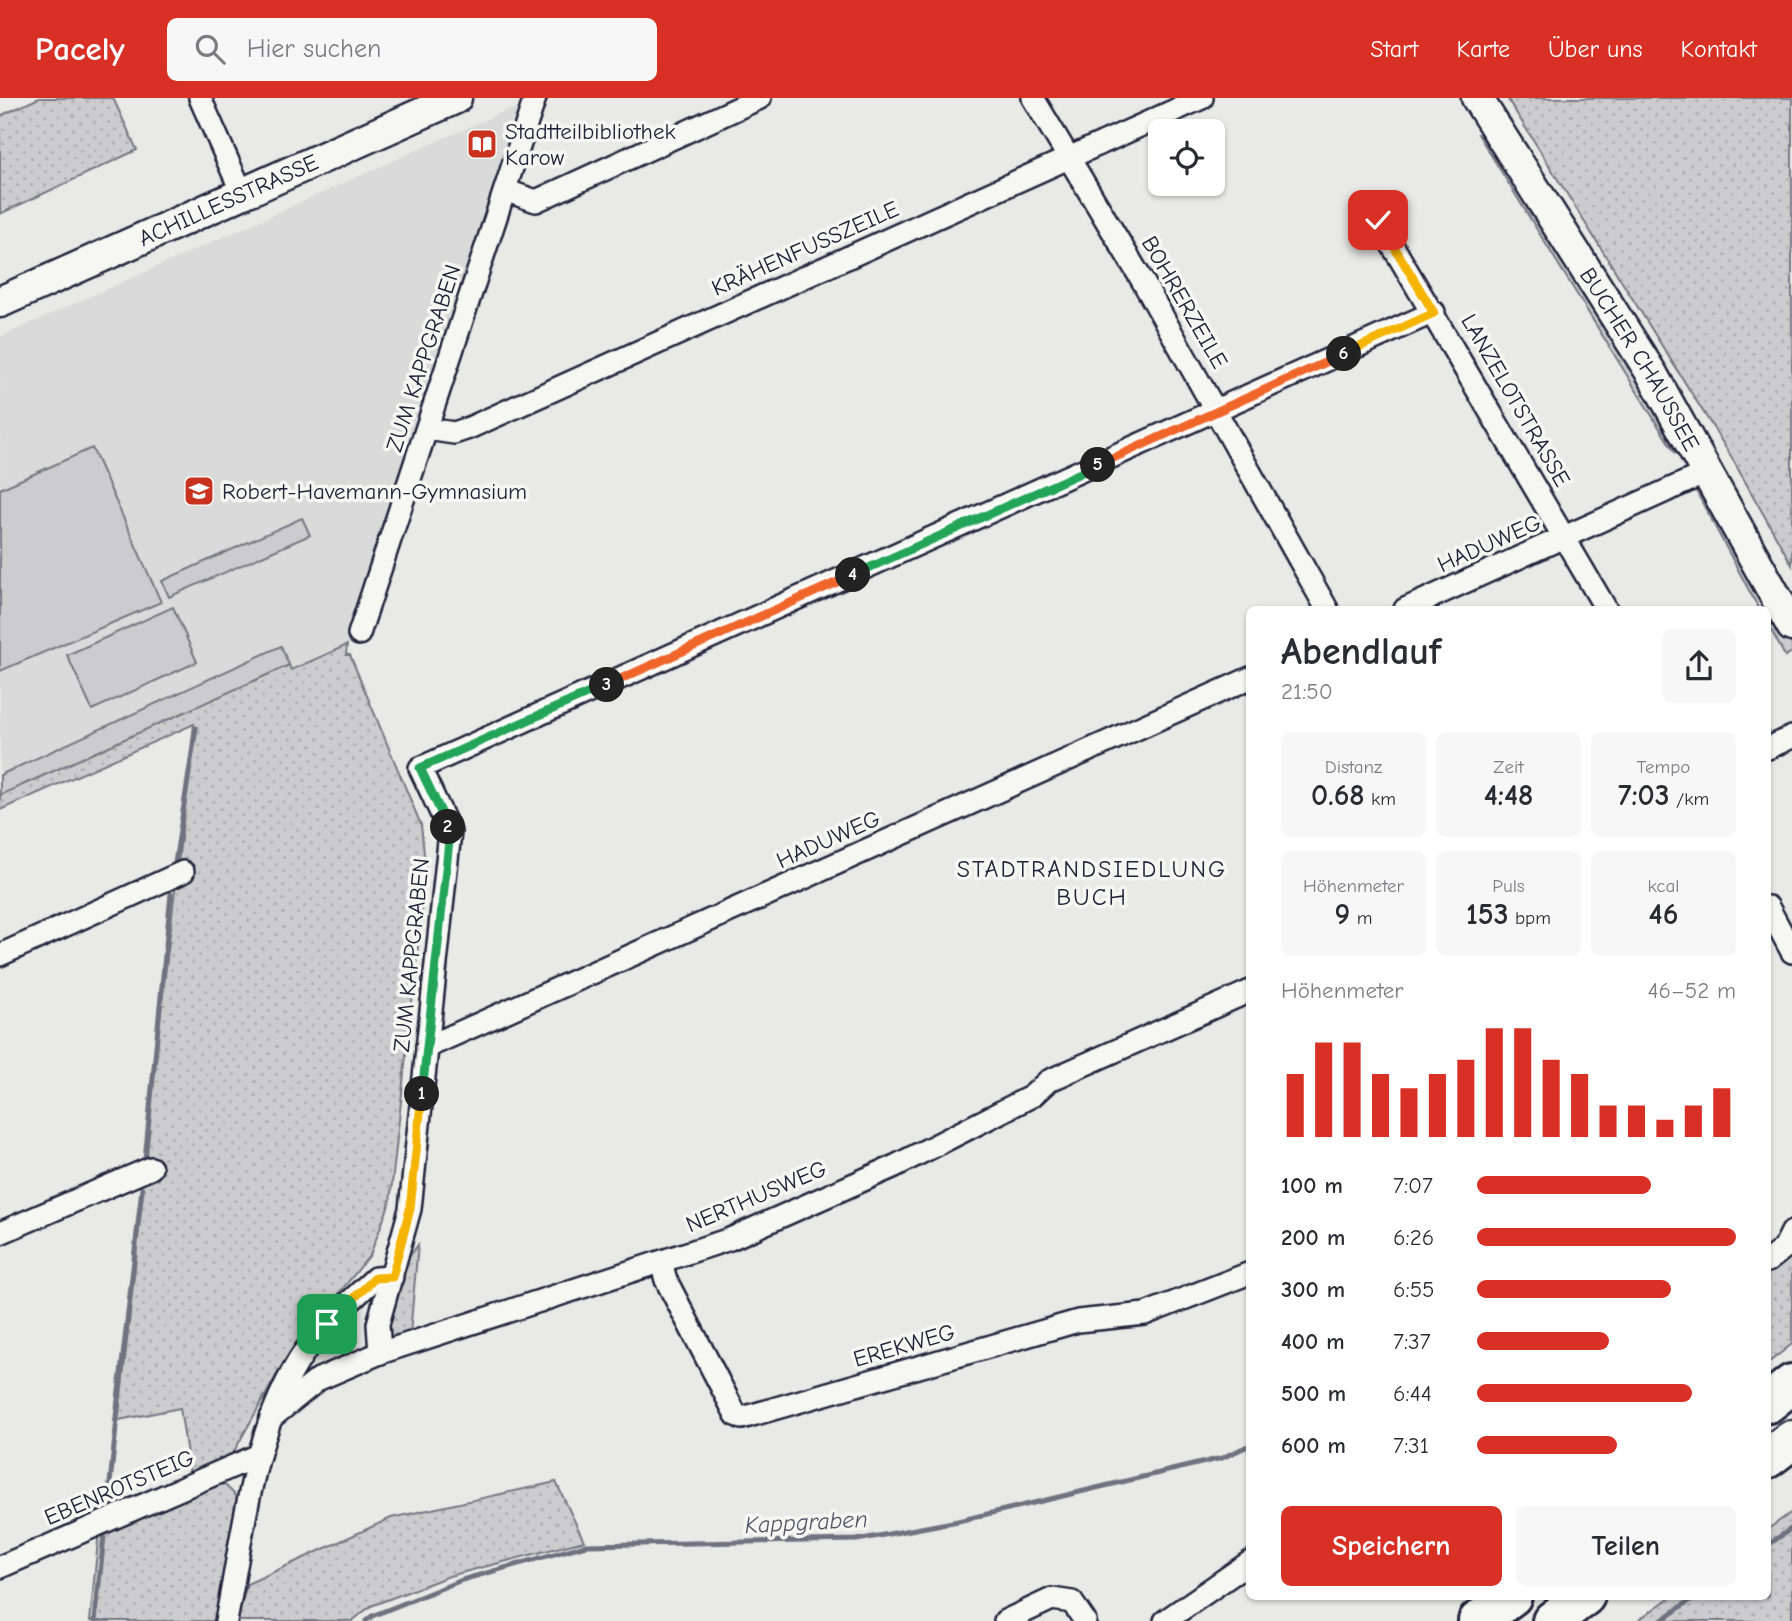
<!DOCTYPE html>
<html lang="de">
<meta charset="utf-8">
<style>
:root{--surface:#fff;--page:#f7f7f7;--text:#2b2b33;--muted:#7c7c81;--accent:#d93025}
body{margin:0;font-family:"Comic Neue",sans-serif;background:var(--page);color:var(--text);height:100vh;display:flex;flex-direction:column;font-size:26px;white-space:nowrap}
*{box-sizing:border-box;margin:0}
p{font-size:23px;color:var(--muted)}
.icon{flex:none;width:38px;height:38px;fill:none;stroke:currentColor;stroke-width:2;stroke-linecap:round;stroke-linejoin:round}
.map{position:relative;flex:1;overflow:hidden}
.panel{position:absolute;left:1246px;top:508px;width:525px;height:994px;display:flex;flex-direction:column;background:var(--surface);border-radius:10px;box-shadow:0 2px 5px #0004}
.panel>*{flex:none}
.buttons{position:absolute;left:1148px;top:21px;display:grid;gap:14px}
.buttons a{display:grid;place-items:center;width:77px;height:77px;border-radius:10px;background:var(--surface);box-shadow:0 2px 5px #0004;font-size:35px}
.pin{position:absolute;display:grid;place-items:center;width:60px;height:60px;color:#fff;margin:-30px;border-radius:14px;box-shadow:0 4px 10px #0006}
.km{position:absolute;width:35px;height:35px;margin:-18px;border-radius:50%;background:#222;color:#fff;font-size:19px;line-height:35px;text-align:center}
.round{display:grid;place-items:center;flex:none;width:74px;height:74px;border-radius:10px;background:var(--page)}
.summary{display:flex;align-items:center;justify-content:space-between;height:119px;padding:0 35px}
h1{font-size:38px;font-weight:700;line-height:52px}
.stats{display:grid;grid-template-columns:repeat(3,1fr);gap:10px;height:119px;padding:7px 35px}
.stats div{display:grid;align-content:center;border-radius:10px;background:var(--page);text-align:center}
.stats b{font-size:30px;font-weight:700}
.stats small{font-size:19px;font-weight:400}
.stats p{font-size:19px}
.chart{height:196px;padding:14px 35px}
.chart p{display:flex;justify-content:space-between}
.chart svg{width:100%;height:126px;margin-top:7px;stroke:var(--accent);stroke-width:6}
.button{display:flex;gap:14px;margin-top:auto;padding:14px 35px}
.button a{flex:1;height:80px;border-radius:10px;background:var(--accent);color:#fff;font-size:28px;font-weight:700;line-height:80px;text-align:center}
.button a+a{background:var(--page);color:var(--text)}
ul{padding:0 35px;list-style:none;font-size:23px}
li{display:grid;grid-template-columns:112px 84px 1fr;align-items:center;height:52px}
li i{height:18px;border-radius:9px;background:var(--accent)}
header{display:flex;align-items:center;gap:42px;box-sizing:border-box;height:98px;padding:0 35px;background:var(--accent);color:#fff}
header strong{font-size:33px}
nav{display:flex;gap:38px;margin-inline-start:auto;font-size:24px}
.search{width:490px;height:63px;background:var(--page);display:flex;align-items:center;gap:18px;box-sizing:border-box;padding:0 24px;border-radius:10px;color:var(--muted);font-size:26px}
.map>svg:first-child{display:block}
.built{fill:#dadada}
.grass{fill:url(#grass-dots);stroke:#777784;stroke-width:2}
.garden{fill:#ccccce;stroke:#777784;stroke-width:2}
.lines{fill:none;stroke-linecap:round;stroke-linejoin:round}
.stream{stroke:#71717f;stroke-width:5}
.street-casing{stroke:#22223b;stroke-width:26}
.secondary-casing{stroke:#22223b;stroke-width:35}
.highway-casing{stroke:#22223b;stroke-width:44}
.street{stroke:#f6f6f2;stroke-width:21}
.secondary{stroke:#f6f6f2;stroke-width:30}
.highway{stroke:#f6f6f2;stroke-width:38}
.split-1-casing{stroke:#fff;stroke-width:14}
.split-2-casing{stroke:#fff;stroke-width:14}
.split-3-casing{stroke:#fff;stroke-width:14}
.split-4-casing{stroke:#fff;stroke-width:14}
.split-5-casing{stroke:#fff;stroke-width:14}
.split-6-casing{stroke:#fff;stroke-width:14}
.split-7-casing{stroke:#fff;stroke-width:14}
.split-1{stroke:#f5b400;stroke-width:9}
.split-2{stroke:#22a559;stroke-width:9}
.split-3{stroke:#22a559;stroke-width:9}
.split-4{stroke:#f0652b;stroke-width:9}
.split-5{stroke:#22a559;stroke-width:9}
.split-6{stroke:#f0652b;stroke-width:9}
.split-7{stroke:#f5b400;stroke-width:9}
.labels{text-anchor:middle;stroke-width:7;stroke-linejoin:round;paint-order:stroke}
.poi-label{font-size:23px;fill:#22223b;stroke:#f6f6f2;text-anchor:start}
.street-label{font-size:23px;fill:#22223b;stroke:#f6f6f2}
.neighbourhood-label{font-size:24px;letter-spacing:2px;fill:#22223b;stroke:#f6f6f2}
.water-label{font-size:24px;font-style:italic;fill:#565668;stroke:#f6f6f2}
</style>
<header>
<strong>Pacely</strong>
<div class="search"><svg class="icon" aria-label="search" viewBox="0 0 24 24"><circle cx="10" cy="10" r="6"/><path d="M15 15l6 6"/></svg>Hier suchen</div>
<nav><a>Start</a><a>Karte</a><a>Über uns</a><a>Kontakt</a></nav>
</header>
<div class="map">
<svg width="1792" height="1523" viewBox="0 0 1792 1523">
<defs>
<pattern id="grass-dots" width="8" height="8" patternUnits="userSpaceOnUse" patternTransform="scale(1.75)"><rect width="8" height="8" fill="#ccccce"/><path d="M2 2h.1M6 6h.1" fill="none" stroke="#afafb2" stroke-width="1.8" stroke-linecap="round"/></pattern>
</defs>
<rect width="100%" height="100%" fill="#e9e9e7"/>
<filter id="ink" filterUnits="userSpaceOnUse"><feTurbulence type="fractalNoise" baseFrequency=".0143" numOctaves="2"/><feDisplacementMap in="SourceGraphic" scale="14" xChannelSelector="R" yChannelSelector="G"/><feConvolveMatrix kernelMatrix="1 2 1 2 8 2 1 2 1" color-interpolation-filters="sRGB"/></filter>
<g filter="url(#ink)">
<polygon class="built" points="509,11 521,12 448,223 451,231 347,547 291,573 288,568 0,697 0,239"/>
<g class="grass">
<polygon points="39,0 113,0 137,52 0,116 0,18"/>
<polygon points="1507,0 1792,0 1792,467 1729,355"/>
<polygon points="1489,31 1686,349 1675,355 1478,36"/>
<polygon points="1696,393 1704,393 1712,399 1792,547 1792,554 1785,558 1768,526 1768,511 1759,511"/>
<polygon points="347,547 346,557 350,557 421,727 426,775 390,1104 370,1157 285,1262 232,1357 190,1376 180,1310 114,1323 194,626 0,712 0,697 289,567 291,572"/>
<polygon points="418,1147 410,1236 395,1241 384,1233 397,1175"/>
<polygon points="1792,1154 1792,1246 1768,1265 1768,1172"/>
<polygon points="208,1384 225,1387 241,1403 218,1523 90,1523 99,1433"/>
<polygon points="556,1384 584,1443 449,1478 371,1508 352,1523 237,1523 247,1486 391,1420"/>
<polygon points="1792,1414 1792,1523 1637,1523 1672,1498 1768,1498 1768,1431"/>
</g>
<g class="garden">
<polygon points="92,350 161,504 0,573 0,391"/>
<polygon points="302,420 310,437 169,499 162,483"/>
<polygon points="173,509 197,564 92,612 67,557"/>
<polygon points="281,548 289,567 0,697 0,677"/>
</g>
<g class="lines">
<g class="stream">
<polyline points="175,765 196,630"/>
<polyline points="145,1062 171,796"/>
<polyline points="107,1413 142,1091"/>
<polyline points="1768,1447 1792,1430"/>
<polyline points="95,1523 104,1438"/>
<polyline points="366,1523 372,1518 462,1482 586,1447 857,1442 958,1423 1222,1360 1250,1347"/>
<polyline points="1661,1523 1696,1498"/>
</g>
<g class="street-casing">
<g id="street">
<polyline points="200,0 242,95"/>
<polyline points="1033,0 1142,182 1327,511"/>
<polyline points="507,93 536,103 760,0"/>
<polyline points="1378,123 1606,511"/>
<polyline points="427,331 454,335 469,330 1202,0"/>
<polyline points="1405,511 1708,374"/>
<polyline points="359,536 535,0"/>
<polyline points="1768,650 1792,639"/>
<polyline points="1768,809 1792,854"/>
<polyline points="0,857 183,774"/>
<polyline points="427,949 1250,580"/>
<polyline points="0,1135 151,1070"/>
<polyline points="1768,1163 1784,1150 1792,1134"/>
<polyline points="661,1164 666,1182 736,1317 742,1320 1078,1223 1145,1216 1250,1175"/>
<polyline points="380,1255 378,1226 410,1111 450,734 420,670 1434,214"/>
<polyline points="271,1320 319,1281 380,1255 730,1141 895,1068 1032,998 1048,983 1250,893"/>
<polyline points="0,1469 259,1357"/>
<path d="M226,1523C244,1433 252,1331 305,1253C323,1226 351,1203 375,1180L392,1179"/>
<polyline points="1005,1523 1052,1501 1072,1504 1085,1523"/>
<polyline points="1165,1523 1250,1464"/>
</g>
</g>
<g class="secondary-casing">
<g id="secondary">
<path id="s1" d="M1477,0L1652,276L1792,528"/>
<path id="s2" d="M0,204L456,0"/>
</g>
</g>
<g class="highway-casing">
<g id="highway">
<polyline points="1768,1305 1792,1286"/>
<polyline points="1768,1360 1792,1342"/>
<polyline points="1478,1523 1512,1498"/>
<polyline points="1552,1523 1585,1498"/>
</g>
</g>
<use href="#street" class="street"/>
<use href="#secondary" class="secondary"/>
<use href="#highway" class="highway"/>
</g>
</g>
<g class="lines" filter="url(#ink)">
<g class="split-1-casing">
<polyline id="split-1" points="327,1226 375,1180 392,1179 410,1111 422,996"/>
</g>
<g class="split-2-casing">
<polyline id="split-2" points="422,996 450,734 448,729"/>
</g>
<g class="split-3-casing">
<polyline id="split-3" points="448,729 420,670 607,587"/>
</g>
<g class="split-4-casing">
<polyline id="split-4" points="607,587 853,477"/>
</g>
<g class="split-5-casing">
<polyline id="split-5" points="853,477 1098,367"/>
</g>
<g class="split-6-casing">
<polyline id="split-6" points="1098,367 1344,256"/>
</g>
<g class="split-7-casing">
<polyline id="split-7" points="1344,256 1434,215 1378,122"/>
</g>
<use href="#split-1" class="split-1"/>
<use href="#split-2" class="split-2"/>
<use href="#split-3" class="split-3"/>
<use href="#split-4" class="split-4"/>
<use href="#split-5" class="split-5"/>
<use href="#split-6" class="split-6"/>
<use href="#split-7" class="split-7"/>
</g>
<defs>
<g id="library-square" transform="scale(1.575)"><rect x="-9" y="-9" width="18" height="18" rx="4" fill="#c8321e" stroke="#f6f6f2"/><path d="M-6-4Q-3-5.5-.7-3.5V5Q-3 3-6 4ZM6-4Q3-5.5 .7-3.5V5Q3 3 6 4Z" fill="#fff"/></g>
<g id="school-square" transform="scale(1.575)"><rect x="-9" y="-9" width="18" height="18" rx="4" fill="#c8321e" stroke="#f6f6f2"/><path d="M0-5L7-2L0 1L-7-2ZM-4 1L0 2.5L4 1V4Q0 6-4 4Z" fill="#fff"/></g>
</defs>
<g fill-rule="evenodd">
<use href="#library-square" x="482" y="46"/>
<use href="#school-square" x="199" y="393"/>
</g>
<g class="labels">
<g class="poi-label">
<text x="505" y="41">Stadtteilbibliothek<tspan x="505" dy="26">Karow</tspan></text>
<text x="222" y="401">Robert-Havemann-Gymnasium</text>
</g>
<g class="street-label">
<text dy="8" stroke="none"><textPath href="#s2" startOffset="250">ACHILLESSTRASSE</textPath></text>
<text transform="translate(805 150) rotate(-24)" y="8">KRÄHENFUSSZEILE</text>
<text transform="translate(1185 204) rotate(60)" y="8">BOHRERZEILE</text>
<text transform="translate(423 260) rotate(-72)" y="8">ZUM KAPPGRABEN</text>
<text dy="8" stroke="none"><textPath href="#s1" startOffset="308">BUCHER CHAUSSEE</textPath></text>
<text transform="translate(1516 302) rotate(60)" y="8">LANZELOTSTRASSE</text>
<text transform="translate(1489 445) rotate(-24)" y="8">HADUWEG</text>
<text transform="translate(828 741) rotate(-24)" y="8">HADUWEG</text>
<text transform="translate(411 857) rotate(-84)" y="8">ZUM KAPPGRABEN</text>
<text transform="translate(756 1098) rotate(-23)" y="8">NERTHUSWEG</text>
<text transform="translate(904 1247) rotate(-16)" y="8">EREKWEG</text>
<text transform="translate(119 1389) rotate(-23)" y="8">EBENROTSTEIG</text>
</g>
<g class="neighbourhood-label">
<text x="1092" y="779">STADTRANDSIEDLUNG<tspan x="1092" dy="28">BUCH</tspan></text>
</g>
<g class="water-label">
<text transform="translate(806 1424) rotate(-3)" y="8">Kappgraben</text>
</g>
</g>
</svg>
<div class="buttons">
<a><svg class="icon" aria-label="locate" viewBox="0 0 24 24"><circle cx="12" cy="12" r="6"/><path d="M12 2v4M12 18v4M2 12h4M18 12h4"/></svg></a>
</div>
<div class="pin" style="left:327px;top:1226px;background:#1e9e55"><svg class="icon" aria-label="arrive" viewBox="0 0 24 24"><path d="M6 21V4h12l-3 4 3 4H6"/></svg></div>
<div class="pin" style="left:1378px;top:122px;background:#d93025"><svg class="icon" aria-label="check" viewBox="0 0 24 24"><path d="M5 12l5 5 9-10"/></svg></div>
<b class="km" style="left:422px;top:996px">1</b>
<b class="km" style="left:448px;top:729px">2</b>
<b class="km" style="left:607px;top:587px">3</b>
<b class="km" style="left:853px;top:477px">4</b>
<b class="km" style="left:1098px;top:367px">5</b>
<b class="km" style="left:1344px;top:256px">6</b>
<section class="panel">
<div class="summary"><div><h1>Abendlauf</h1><p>21:50</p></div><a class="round"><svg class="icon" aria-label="share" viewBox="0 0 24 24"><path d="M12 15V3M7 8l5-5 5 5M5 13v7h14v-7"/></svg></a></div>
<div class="stats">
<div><p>Distanz</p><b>0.68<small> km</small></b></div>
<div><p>Zeit</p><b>4:48</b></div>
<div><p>Tempo</p><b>7:03<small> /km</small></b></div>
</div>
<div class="stats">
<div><p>Höhenmeter</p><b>9<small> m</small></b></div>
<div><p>Puls</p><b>153<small> bpm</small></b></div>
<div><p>kcal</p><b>46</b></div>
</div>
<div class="chart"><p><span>Höhenmeter</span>46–52 m</p>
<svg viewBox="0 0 160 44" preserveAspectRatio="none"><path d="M5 44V22M15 44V11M25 44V11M35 44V22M45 44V27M55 44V22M65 44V17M75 44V6M85 44V6M95 44V17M105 44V22M115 44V33M125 44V33M135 44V38M145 44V33M155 44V27"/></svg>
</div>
<ul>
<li><b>100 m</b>7:07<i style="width:67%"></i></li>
<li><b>200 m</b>6:26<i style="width:100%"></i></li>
<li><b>300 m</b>6:55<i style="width:75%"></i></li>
<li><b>400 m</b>7:37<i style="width:51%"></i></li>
<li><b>500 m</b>6:44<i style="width:83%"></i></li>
<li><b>600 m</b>7:31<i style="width:54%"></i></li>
</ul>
<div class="button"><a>Speichern</a><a>Teilen</a></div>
</section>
</div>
